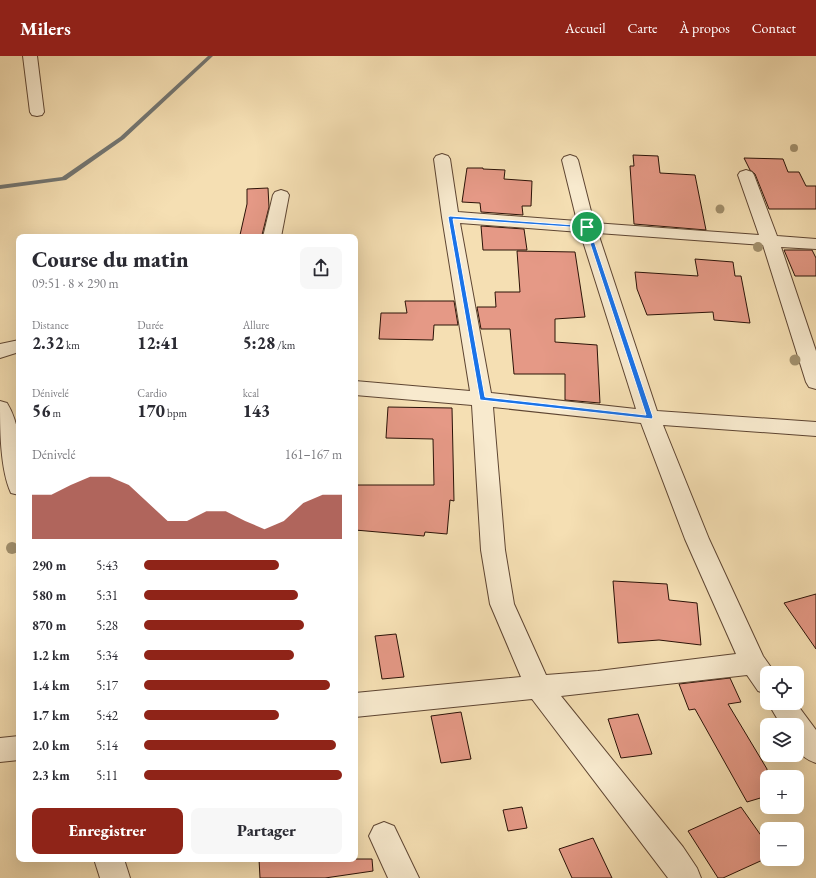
<!DOCTYPE html>
<html lang="fr">
<meta charset="utf-8">
<style>
:root{--surface:#fff;--page:#f7f7f7;--text:#2b2b33;--muted:#7c7c81;--accent:#8f2418}
body{margin:0;font-family:"EB Garamond",serif;background:var(--page);color:var(--text);height:100vh;display:flex;flex-direction:column;font-size:15px;white-space:nowrap}
*{box-sizing:border-box;margin:0}
p{font-size:13px;color:var(--muted)}
.icon{flex:none;width:22px;height:22px;fill:none;stroke:currentColor;stroke-width:2;stroke-linecap:round;stroke-linejoin:round}
.map{position:relative;flex:1;overflow:hidden}
.details{position:absolute;left:16px;top:178px;width:342px;height:628px;display:flex;flex-direction:column;background:var(--surface);border-radius:8px;box-shadow:0 4px 16px #0002}
.details>*{flex:none}
.fabs{position:absolute;left:760px;top:610px;display:grid;gap:8px}
.fabs a{display:grid;place-items:center;width:44px;height:44px;border-radius:8px;background:var(--surface);box-shadow:0 4px 16px #0002;font-size:20px}
.pin{position:absolute;display:grid;place-items:center;width:34px;height:34px;color:#fff;margin:-17px;border:2px solid #fff;border-radius:50%;box-shadow:0 1px 4px #0007}
.round{display:grid;place-items:center;flex:none;width:42px;height:42px;border-radius:8px;background:var(--page)}
.head{display:flex;align-items:center;justify-content:space-between;height:68px;padding:0 16px}
h1{font-size:22px;font-weight:800;line-height:30px}
.metrics{display:grid;grid-template-columns:repeat(3,1fr);gap:6px;height:68px;padding:4px 16px}
.metrics div{display:grid;align-content:center}
.metrics b{font-size:17px;font-weight:800}
.metrics small{font-size:11px;font-weight:400}
.metrics p{font-size:11px}
.chart{height:112px;padding:8px 16px}
.chart p{display:flex;justify-content:space-between}
.chart svg{width:100%;height:72px;margin-top:4px;fill:var(--accent);opacity:.7}
.button{display:flex;gap:8px;margin-top:auto;padding:8px 16px}
.button a{flex:1;height:46px;border-radius:8px;background:var(--accent);color:#fff;font-size:16px;font-weight:800;line-height:46px;text-align:center}
.button a+a{background:var(--page);color:var(--text)}
ul{padding:0 16px;list-style:none;font-size:13px}
li{display:grid;grid-template-columns:64px 48px 1fr;align-items:center;height:30px}
li i{height:10px;border-radius:5px;background:var(--accent)}
header{display:flex;align-items:center;gap:24px;box-sizing:border-box;height:56px;padding:0 20px;background:var(--accent);color:#fff}
header strong{font-size:19px}
nav{display:flex;gap:22px;margin-inline-start:auto;font-size:14px}
.map>svg:first-child{display:block}
.lines{fill:none;stroke-linecap:round;stroke-linejoin:round}
.stream{fill:#737672;fill-rule:evenodd}
.building{fill:#e59986;stroke:#2b1207}
.street-casing{stroke:#5e4532;stroke-width:2}
.street{fill:#f8eace;fill-rule:evenodd}
.tree{fill:#a2906d}
.route{fill:#1a73e8;stroke:#fff;fill-rule:evenodd}
</style>
<header>
<strong>Milers</strong>
<nav><a>Accueil</a><a>Carte</a><a>À propos</a><a>Contact</a></nav>
</header>
<div class="map">
<svg width="816" height="822" viewBox="0 0 816 822">
<rect width="100%" height="100%" fill="#f5dfb3"/>
<filter id="stains"><feTurbulence type="fractalNoise" baseFrequency=".005" numOctaves="4"/><feColorMatrix values="0 0 0 0 .2 0 0 0 0 .09 0 0 0 0 .02 0 0 0 .5 -.17"/></filter>
<radialGradient id="worn" r=".72"><stop offset=".6" stop-color="#630" stop-opacity="0"/><stop offset="1" stop-color="#630" stop-opacity=".3"/></radialGradient>
<g class="lines">
<polygon class="stream" points="208,0 213,0 124,83 66,124 0,133 0,129 62,121 120,81"/>
</g>
<g class="building">
<polygon points="633,99 658,100 660,117 695,119 706,174 634,168 630,110 634,110"/>
<polygon points="744,102 783,103 788,116 799,116 806,130 816,130 816,153 769,153 755,118 750,114"/>
<polygon points="467,112 483,112 483,113 505,114 504,123 532,125 531,150 522,150 523,159 481,156 480,147 462,146"/>
<polygon points="268,132 269,151 262,179 240,179 247,148 247,133"/>
<polygon points="481,170 524,173 527,194 483,194"/>
<polygon points="784,194 812,194 816,202 816,220 795,220"/>
<polygon points="517,195 575,196 585,261 555,263 555,286 597,289 600,347 565,344 565,318 514,318 510,273 481,273 477,251 496,251 495,236 520,236"/>
<polygon points="695,203 733,206 735,220 741,220 750,267 714,264 713,256 647,259 637,233 635,216 698,220"/>
<polygon points="405,245 454,245 458,269 434,269 433,284 379,283 381,257 407,257"/>
<polygon points="388,351 452,352 454,445 450,444 447,478 425,476 424,480 355,474 355,429 434,429 433,383 386,382"/>
<polygon points="613,525 667,528 669,544 697,547 701,589 659,584 618,587"/>
<polygon points="816,538 816,593 784,547"/>
<polygon points="396,578 404,621 382,623 375,580"/>
<polygon points="730,622 741,646 728,648 767,713 767,740 747,746 695,653 689,654 679,628"/>
<polygon points="461,656 471,703 441,707 431,660"/>
<polygon points="638,658 652,698 621,702 608,663"/>
<polygon points="522,751 527,772 508,775 503,754"/>
<polygon points="741,751 767,788 767,802 723,822 718,822 688,775"/>
<polygon points="593,782 612,822 572,822 559,793"/>
<polygon points="259,803 372,803 373,815 325,822 260,822"/>
</g>
<g class="lines">
<g class="street-casing">
<g id="street">
<polygon points="23,0 37,0 44,56 42,59 37,60 32,59 30,56"/>
<path d="M442,98L448,100L450,103L458,156L577,165L562,104L564,101L570,99L576,101L578,104L594,167L759,179L738,119L740,116L746,114L752,116L754,119L777,180L816,183V193L781,191L816,295V333L809,331L806,326L763,189L598,177L657,355L816,366V380L663,369L709,483L763,600L775,617H767V638L758,635L747,619L561,640L683,791L697,812L701,822H668L532,643L355,661V637L521,621L490,548L481,494L472,349L355,339V325L470,335L442,161L434,103L436,100ZM460,167L580,176L636,353L491,337ZM493,351L641,367L685,483L736,598L598,615L546,619L514,548L505,494Z"/>
<polygon points="281,134 287,136 289,139 281,181 263,181 273,139 275,136"/>
<polygon points="19,284 19,296 0,302 0,288"/>
<path d="M0,345L7,347C24,374 19,409 19,439L11,437C0,413 0,372 0,345Z"/>
<path d="M768,647H796L816,674V707C794,699 797,689 797,669H781Z"/>
<polygon points="19,680 19,704 0,706 0,682"/>
<polygon points="384,766 394,770 419,822 388,822 369,780 374,770"/>
<polygon points="94,803 124,803 130,822 100,822"/>
</g>
</g>
<use href="#street" class="street"/>
</g>
<g class="tree">
<circle cx="794" cy="92" r="4"/>
<circle cx="720" cy="153" r="4.5"/>
<circle cx="758" cy="191" r="5"/>
<circle cx="795" cy="304" r="5.5"/>
<circle cx="12" cy="492" r="6"/>
</g>
<path class="route" d="M450,160L589,170L653,361L652,363L480,344L448,161ZM453,163L585,172L646,359L485,341Z"/>
<rect width="100%" height="100%" filter="url(#stains)"/>
<rect width="100%" height="100%" fill="url(#worn)"/>
</svg>
<div class="fabs">
<a><svg class="icon" aria-label="locate" viewBox="0 0 24 24"><circle cx="12" cy="12" r="6"/><path d="M12 2v4M12 18v4M2 12h4M18 12h4"/></svg></a>
<a><svg class="icon" aria-label="layers" viewBox="0 0 24 24"><path d="M12 4l9 5-9 5-9-5zM3 14l9 5 9-5"/></svg></a>
<a>+</a>
<a>−</a>
</div>
<div class="pin" style="left:587px;top:171px;background:#1e9e55"><svg class="icon" aria-label="arrive" viewBox="0 0 24 24"><path d="M6 21V4h12l-3 4 3 4H6"/></svg></div>
<section class="details">
<div class="head"><div><h1>Course du matin</h1><p>09:51 · 8 × 290 m</p></div><a class="round"><svg class="icon" aria-label="share" viewBox="0 0 24 24"><path d="M12 15V3M7 8l5-5 5 5M5 13v7h14v-7"/></svg></a></div>
<div class="metrics">
<div><p>Distance</p><b>2.32<small> km</small></b></div>
<div><p>Durée</p><b>12:41</b></div>
<div><p>Allure</p><b>5:28<small> /km</small></b></div>
</div>
<div class="metrics">
<div><p>Dénivelé</p><b>56<small> m</small></b></div>
<div><p>Cardio</p><b>170<small> bpm</small></b></div>
<div><p>kcal</p><b>143</b></div>
</div>
<div class="chart"><p><span>Dénivelé</span>161–167 m</p>
<svg viewBox="0 0 160 44" preserveAspectRatio="none"><path d="M0 44V17L10 17L20 11L30 6L40 6L50 11L60 22L70 33L80 33L90 27L100 27L110 33L120 38L130 33L140 22L150 17L160 17V44z"/></svg>
</div>
<ul>
<li><b>290 m</b>5:43<i style="width:68%"></i></li>
<li><b>580 m</b>5:31<i style="width:78%"></i></li>
<li><b>870 m</b>5:28<i style="width:81%"></i></li>
<li><b>1.2 km</b>5:34<i style="width:76%"></i></li>
<li><b>1.4 km</b>5:17<i style="width:94%"></i></li>
<li><b>1.7 km</b>5:42<i style="width:68%"></i></li>
<li><b>2.0 km</b>5:14<i style="width:97%"></i></li>
<li><b>2.3 km</b>5:11<i style="width:100%"></i></li>
</ul>
<div class="button"><a>Enregistrer</a><a>Partager</a></div>
</section>
</div>
